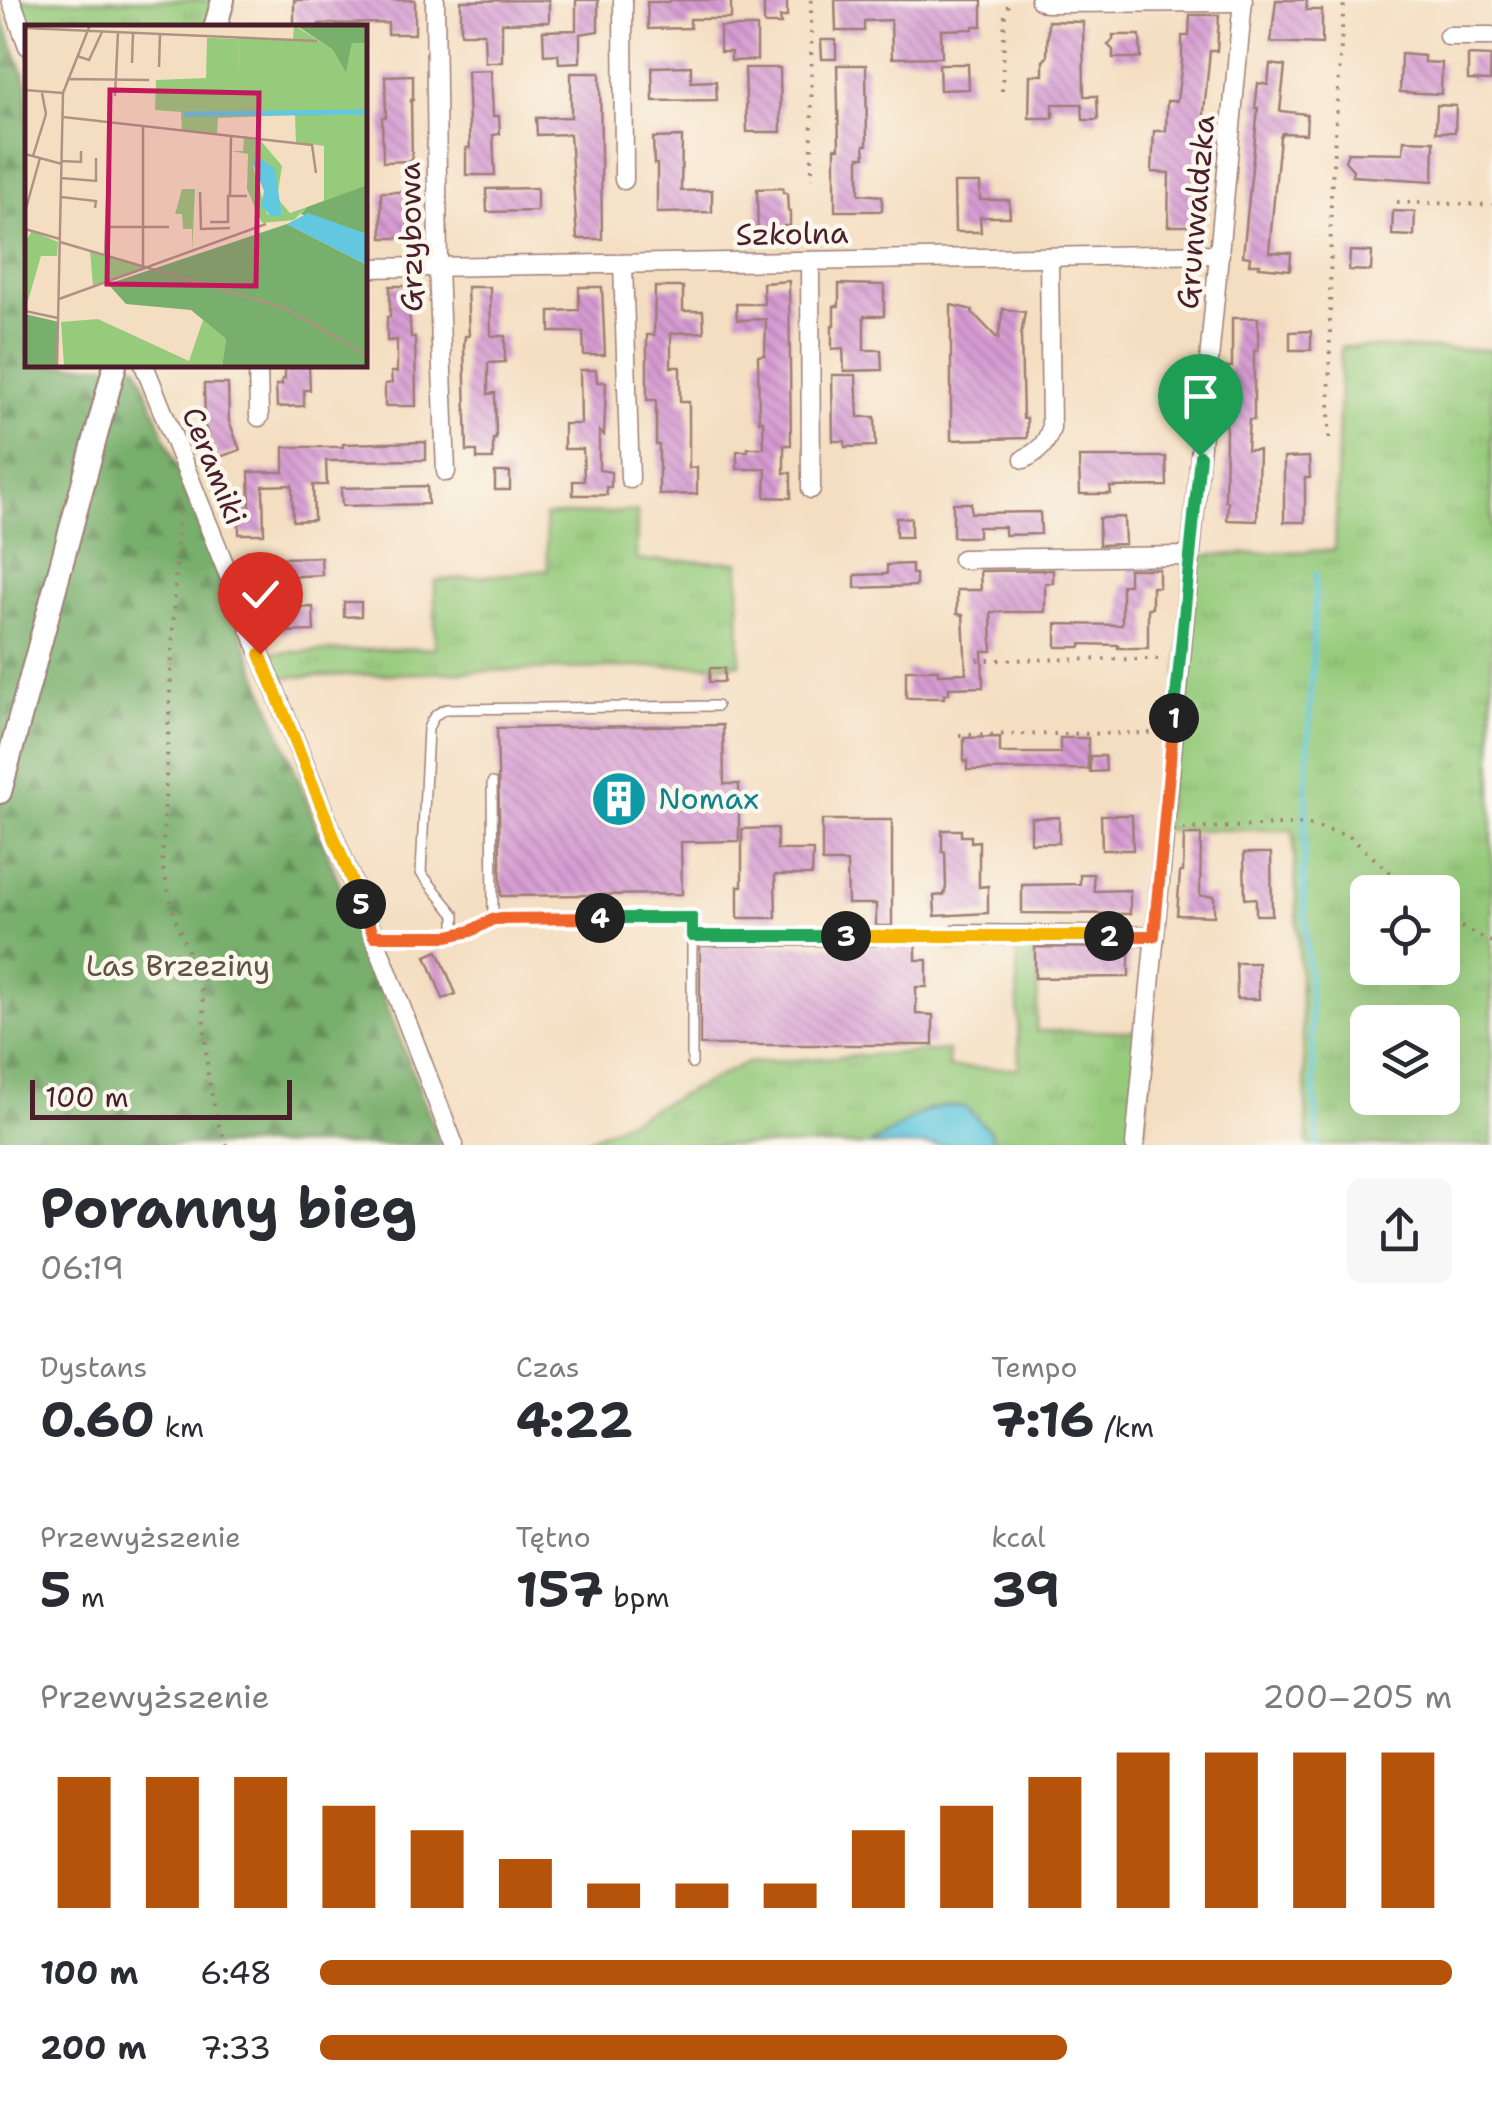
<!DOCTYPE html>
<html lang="pl">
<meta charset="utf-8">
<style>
:root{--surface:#fff;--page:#f7f7f7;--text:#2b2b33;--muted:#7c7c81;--accent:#b45309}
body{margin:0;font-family:"Shantell Sans",sans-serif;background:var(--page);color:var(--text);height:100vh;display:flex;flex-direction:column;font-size:38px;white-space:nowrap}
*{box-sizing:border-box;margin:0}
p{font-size:32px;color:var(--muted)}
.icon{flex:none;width:55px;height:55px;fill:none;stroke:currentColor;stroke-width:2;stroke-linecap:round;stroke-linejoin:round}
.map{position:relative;height:1145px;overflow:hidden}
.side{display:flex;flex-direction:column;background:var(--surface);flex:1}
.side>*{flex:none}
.buttons{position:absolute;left:1350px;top:875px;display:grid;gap:20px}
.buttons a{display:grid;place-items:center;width:110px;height:110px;border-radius:15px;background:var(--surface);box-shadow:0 10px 40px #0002;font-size:50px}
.scale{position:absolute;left:30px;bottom:25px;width:262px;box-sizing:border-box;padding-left:10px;border:5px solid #4a1f2b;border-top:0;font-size:28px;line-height:35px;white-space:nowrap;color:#4a1f2b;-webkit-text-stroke:8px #fbf7ec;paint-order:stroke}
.pin{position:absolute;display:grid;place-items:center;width:85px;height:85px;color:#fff;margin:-102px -42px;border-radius:50% 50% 50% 0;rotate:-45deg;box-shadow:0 0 10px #0007}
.pin .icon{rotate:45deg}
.km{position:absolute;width:50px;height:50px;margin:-25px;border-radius:50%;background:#222;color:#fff;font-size:28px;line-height:50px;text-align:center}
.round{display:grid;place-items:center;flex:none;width:105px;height:105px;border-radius:15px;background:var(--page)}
.overview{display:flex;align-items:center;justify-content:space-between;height:170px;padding:0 40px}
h1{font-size:55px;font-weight:700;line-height:75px}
.stats{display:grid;grid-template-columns:repeat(3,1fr);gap:15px;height:170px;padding:10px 40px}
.stats div{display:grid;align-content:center}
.stats b{font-size:50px;font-weight:700}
.stats small{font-size:28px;font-weight:400}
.stats p{font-size:28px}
.chart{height:280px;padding:20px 40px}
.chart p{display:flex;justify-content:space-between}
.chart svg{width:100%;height:180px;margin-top:10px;stroke:var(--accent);stroke-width:6}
ul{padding:0 40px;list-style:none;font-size:32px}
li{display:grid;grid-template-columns:160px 120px 1fr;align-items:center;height:75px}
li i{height:25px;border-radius:12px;background:var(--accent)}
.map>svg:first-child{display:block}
.grass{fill:url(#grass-tufts);stroke:#707554;stroke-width:2.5;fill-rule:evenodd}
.forest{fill:url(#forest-firs);stroke:#61674c;stroke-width:2.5}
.water{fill:#62c8df;stroke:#567485;stroke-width:2.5}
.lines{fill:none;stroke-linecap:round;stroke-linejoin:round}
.stream{stroke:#62c8df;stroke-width:5}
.building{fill:url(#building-back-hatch)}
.service-casing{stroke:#9f7e76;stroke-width:12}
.minor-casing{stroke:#9f7e76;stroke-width:21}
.tertiary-casing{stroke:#9f7e76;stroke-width:26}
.path{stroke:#9f7e76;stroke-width:4;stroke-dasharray:2.5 8;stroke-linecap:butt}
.service{stroke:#fff;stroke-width:9}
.minor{stroke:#fff;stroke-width:18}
.tertiary{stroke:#fff;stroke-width:22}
.split-1-casing{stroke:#fff;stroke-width:20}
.split-2-casing{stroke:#fff;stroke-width:20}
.split-3-casing{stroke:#fff;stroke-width:20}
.split-4-casing{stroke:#fff;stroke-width:20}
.split-5-casing{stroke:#fff;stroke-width:20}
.split-6-casing{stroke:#fff;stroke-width:20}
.split-1{stroke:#22a559;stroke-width:12}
.split-2{stroke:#f0652b;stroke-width:12}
.split-3{stroke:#f5b400;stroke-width:12}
.split-4{stroke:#22a559;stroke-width:12}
.split-5{stroke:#f0652b;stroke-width:12}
.split-6{stroke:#f5b400;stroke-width:12}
.labels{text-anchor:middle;stroke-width:9;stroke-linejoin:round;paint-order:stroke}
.street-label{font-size:30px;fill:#4a1f2b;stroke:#fbf7ec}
.culture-label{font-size:30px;fill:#0d838f;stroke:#fbf7ec;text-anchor:start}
.park-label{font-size:30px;fill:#615343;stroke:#fbf7ec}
.inset-river{fill:none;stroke:#62c8df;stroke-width:5}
.inset-road{fill:none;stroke:#b09285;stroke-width:2.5}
.view{fill:#c2185b;fill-opacity:0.15;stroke:#c2185b;stroke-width:5}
.inset-edge{fill:none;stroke:#4a1f2b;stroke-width:5}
</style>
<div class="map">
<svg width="1492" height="1145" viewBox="0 0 1492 1145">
<defs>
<pattern id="grass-tufts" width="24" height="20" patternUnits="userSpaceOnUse" patternTransform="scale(2.5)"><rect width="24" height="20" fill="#96cb7c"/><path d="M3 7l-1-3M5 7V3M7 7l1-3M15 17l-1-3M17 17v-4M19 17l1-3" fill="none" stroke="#83ae6b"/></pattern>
<pattern id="forest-firs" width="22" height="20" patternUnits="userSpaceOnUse" patternTransform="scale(2.5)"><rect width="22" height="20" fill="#78af6c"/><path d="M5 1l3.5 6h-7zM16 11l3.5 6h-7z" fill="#648e59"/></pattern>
<pattern id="building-back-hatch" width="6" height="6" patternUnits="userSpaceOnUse" patternTransform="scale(2.5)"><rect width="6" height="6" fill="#d69bd3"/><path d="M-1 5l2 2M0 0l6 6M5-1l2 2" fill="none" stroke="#b07eab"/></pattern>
</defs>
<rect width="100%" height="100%" fill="#fbf7ec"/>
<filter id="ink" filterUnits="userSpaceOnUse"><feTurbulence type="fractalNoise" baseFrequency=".01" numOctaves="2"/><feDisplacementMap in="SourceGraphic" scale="20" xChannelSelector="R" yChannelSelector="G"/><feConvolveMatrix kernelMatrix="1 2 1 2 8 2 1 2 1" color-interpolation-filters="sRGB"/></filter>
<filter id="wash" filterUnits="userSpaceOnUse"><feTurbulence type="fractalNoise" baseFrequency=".0048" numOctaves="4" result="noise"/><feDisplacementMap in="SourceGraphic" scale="40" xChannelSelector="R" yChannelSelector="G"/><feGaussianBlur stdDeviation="2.25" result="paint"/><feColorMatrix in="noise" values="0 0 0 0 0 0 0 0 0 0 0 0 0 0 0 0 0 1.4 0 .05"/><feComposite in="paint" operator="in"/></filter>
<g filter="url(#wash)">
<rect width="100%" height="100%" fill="#f4dec1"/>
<g class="grass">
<polygon points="19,0 221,0 213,28 28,27"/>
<path d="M1341,347L1492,350V1145H1308L1293,830H1164L1189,556L1335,550ZM1368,892H1442V968H1368ZM1368,1022H1442V1098H1368Z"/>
<polygon points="637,511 636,560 739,562 740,664 285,677 259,653 435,648 435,581 548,570 545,516"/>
<polygon points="1040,935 1036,1031 1152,1031 1142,1145 992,1145 990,1132 929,1108 887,1137 869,1145 577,1145 746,1063 948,1050 948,1068 1019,1068 1017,950 947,950 948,936"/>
</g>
<polygon class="forest" points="0,12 27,83 28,365 137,365 441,1145 0,1145"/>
<path class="water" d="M945,1106L965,1107L991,1132L992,1145H869C895,1133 917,1110 945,1106Z"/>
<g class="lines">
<polyline class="stream" points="1316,573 1303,876 1318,1145"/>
</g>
<g id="blocks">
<g class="building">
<polygon points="294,0 415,0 415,34 388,34 388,23 319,24 319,28 294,28"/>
<polygon points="549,0 549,22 502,23 502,62 485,62 484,33 461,33 461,1"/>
<polygon points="576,0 598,0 598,31 580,34 580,62 559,63 558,54 544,55 543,31 576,30"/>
<polygon points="670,0 731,0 731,19 690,19 690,28 648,29 647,2 670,2"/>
<polygon points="764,0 787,0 787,17 780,17 781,24 764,24"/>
<polygon points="835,0 982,0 982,26 973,26 973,29 941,30 942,57 892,58 891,20 864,21 864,31 836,31"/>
<polygon points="1276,0 1307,0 1306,10 1322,10 1322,44 1271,42"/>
<polygon points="1190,15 1219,15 1217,51 1210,51 1204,112 1204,170 1194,170 1193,226 1168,226 1169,173 1152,172 1154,131 1166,131 1167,101 1177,101 1182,62 1182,36 1189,36"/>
<polygon points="1048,21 1083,22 1084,96 1097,96 1098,120 1083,120 1082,104 1053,104 1053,118 1029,118 1030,75 1043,75 1043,61 1047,57"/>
<polygon points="720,27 757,27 757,60 731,61 731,52 720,52"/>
<polygon points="1113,35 1140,35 1141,58 1113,58 1113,50 1108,45 1113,40"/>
<polygon points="821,40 836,40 836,59 822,59"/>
<polygon points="1401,54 1424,56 1424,62 1442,63 1441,94 1400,92"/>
<polygon points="1468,55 1491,56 1490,81 1468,80"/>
<polygon points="939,64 968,64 969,89 940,90"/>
<polygon points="1270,64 1285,66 1280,111 1307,114 1306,134 1282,133 1280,137 1269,252 1291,253 1290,270 1259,267 1260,264 1249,264 1250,257 1243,256 1258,108 1255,108 1258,83 1268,85"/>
<polygon points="837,65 866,65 867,145 864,145 865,157 859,157 859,194 882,196 882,211 835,211 835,148 839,148"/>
<polygon points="691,66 691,82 716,81 717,100 653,101 652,67"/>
<polygon points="745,68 780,68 781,132 747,132"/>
<polygon points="491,70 493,116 499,116 500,134 493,135 495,175 466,175 466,148 470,148 467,71"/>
<polygon points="571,73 600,73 602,239 577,239 570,134 537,135 536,118 571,117"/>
<polygon points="413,75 413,100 411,100 412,161 383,162 382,117 386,117 385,76"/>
<polygon points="1437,105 1456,106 1455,132 1436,132"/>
<polygon points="682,137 681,191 712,190 712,212 657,213 657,164 654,164 653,138"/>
<polygon points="1404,140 1434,141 1433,181 1352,176 1353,170 1345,161 1348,152 1403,153"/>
<polygon points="954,183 980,183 980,200 1009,200 1010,217 980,217 981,232 955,232"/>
<polygon points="537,188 537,211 487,212 486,189"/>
<polygon points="783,188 783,193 787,193 788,211 790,211 790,226 784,226 785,237 758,237 757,189"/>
<polygon points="381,192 418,192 418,210 411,210 411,238 382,238"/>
<polygon points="1393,211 1415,212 1414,236 1392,235"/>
<polygon points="1350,251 1372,252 1371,271 1349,270"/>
<polygon points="789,281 791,445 784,445 784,473 791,473 791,498 765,497 766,469 737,469 737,451 748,451 748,448 764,448 763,421 759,421 758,356 765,355 766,319 737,320 736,304 764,304 763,283"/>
<polygon points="839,284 884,285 884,316 864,316 864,350 881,350 882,370 844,371 843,348 832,349 832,325 834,325 834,306 839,306"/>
<polygon points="390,286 415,286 415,310 409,310 411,337 415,337 416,406 385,406 385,384 392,383 391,372 397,372 397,340 387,341 387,317 390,317"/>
<polygon points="467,287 490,287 491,336 505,336 505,362 488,363 488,394 495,393 496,439 493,439 493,459 477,459 477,451 467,451 464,345 465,336 469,336"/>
<polygon points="579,287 602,287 605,355 584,355 583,332 550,332 550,311 579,310"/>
<polygon points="655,287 683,287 683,311 703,311 704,332 671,333 671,367 680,367 680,402 689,402 689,468 697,467 697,494 659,495 659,469 661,469 659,468 659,445 656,445 656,400 647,400 647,335 654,335"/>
<polygon points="951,305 973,310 972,312 998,339 1003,309 1025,312 1021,335 1023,418 1027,418 1027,438 951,440"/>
<polygon points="1232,318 1258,318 1258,351 1254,351 1254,420 1249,420 1247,450 1259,450 1257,521 1227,520 1228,501 1225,501 1227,367 1232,367"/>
<polygon points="1311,331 1311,350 1290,350 1290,332"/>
<polygon points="285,365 309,365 310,390 304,390 304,406 277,407 276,385 282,385 282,379 285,379"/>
<polygon points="580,370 596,370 597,382 606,382 604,435 599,431 599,470 611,472 611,487 606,487 607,495 573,495 573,481 584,481 583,449 564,449 564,424 581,424"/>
<polygon points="832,375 856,375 858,417 875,417 876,446 845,447 845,441 833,441"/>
<polygon points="204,384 228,384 229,421 240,450 217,458 205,427"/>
<polygon points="426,442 426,460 326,461 327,485 313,485 314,520 293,521 292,485 263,486 264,534 239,534 239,508 250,508 249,472 284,472 284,447 343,447 343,444"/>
<polygon points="1079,457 1166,457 1167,486 1110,487 1111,494 1080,494"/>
<polygon points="1309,457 1310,478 1305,478 1305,522 1284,522 1284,458"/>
<rect x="495" y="472" width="15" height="18"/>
<polygon points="427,486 428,504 342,506 341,488"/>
<polygon points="953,503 971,503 971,513 1040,512 1041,534 1005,535 1005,527 978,527 978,537 953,537"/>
<polygon points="1124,517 1125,544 1099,545 1099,518"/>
<rect x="896" y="518" width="15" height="19"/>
<polygon points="321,557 322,575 281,577 280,558"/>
<polygon points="912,564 912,574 916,574 916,586 855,588 855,575 887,574 887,565"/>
<polygon points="1129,569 1159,569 1159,587 1152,587 1152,608 1148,608 1148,648 1118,648 1118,645 1081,644 1081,647 1056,647 1056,624 1122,625 1122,585 1129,585"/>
<polygon points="1053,570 1053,583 1045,583 1045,612 991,612 992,651 982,651 983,687 949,688 949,694 944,694 944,698 906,698 906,670 938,670 938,674 966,673 963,615 957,614 957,590 981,590 980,571"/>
<polygon points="344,602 361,602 361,616 344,617"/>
<polygon points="313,607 314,631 278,632 277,608"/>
<polygon points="710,668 724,668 724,682 709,682"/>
<polygon points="723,725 724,784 739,784 739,841 681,842 682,894 501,896 497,728"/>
<polygon points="1000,737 1000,753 1060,753 1060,738 1088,738 1088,769 967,770 967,761 964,762 964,738"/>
<polygon points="1090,756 1105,756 1106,771 1090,772"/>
<polygon points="1101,815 1132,815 1133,850 1102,850"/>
<polygon points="1059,817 1059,843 1031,843 1031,818"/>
<polygon points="822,820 892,820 892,926 876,926 876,904 848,904 847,862 822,862"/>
<polygon points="777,828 777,850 813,850 812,875 775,875 776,918 738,918 738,886 742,886 742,829"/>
<polygon points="942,830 961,830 961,836 971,836 971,842 979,841 979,887 988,886 988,913 935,916 934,896 944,895 946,887 945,852 942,852"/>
<polygon points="1184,835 1201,835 1200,896 1214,896 1214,916 1177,915 1180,872 1183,872"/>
<polygon points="1244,853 1271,853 1272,915 1256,915 1256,898 1245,899"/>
<polygon points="1080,874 1093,874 1094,891 1130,890 1130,914 1022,913 1022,885 1080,884"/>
<polygon points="876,943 916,944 916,960 927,960 927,987 916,987 916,1014 933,1015 933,1045 700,1045 700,946 876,945"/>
<polygon points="1035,947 1129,948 1129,977 1035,978"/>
<polygon points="438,951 456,994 443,999 426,956"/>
<polygon points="1236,963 1258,963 1259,999 1237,999"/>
</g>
</g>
</g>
<g filter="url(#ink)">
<use href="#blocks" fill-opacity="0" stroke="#9f7e76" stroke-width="2.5"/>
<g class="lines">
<g class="service-casing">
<g id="service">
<polyline points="492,783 493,919 692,918 692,1064"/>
<polyline points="374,936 448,936 471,931 493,919"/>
<path d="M448,936L455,928V915L421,873L428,729C432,718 435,714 446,709L717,706"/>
<polyline points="692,936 957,934"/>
</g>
</g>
<g class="minor-casing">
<g id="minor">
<polyline points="11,0 28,46"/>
<polyline points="435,0 438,267 446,472"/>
<polyline points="623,0 624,180"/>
<polyline points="1040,0 1046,3 1243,2"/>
<polyline points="1448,36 1492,36"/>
<polyline points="810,261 811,489"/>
<polyline points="623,264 630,479"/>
<polyline points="365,268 1220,254"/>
<polyline points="144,365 374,936 454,1145"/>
<polyline points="258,365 259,417"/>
<path d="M1024,459C1039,451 1046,445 1051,428L1049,257"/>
<polyline points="962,559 1189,556"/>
<polyline points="957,934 1154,936"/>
<polyline points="1135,1145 1243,0"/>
</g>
</g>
<g class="tertiary-casing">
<g id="tertiary">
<polyline points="215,28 223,0"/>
<polyline points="0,792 115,365"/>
</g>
</g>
<g class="path">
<polyline points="811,0 812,179"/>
<polyline points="1002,91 1005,14 1010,0"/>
<polyline points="1397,202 1492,205"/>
<polyline points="1329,438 1331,195 1344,0"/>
<polyline points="179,502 162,865 175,918 200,983 203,1003 208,1077 218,1123 227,1145"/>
<polyline points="977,660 1165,659"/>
<polyline points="959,735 1158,733"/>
<polyline points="1183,829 1305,824 1349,836 1412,892"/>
<polyline points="1442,918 1492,942"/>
</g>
<use href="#service" class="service"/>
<use href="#minor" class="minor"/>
<use href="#tertiary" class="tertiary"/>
</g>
</g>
<g class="lines" filter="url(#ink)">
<g class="split-1-casing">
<polyline id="split-1" points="1174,718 1200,456"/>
</g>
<g class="split-2-casing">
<polyline id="split-2" points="1109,936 1154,936 1174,718"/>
</g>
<g class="split-3-casing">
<polyline id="split-3" points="846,936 1109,936"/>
</g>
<g class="split-4-casing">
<polyline id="split-4" points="600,918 692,918 692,936 846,936"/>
</g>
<g class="split-5-casing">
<polyline id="split-5" points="361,904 374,936 448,936 471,931 493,919 600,918"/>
</g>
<g class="split-6-casing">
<polyline id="split-6" points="260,654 361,904"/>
</g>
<use href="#split-1" class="split-1"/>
<use href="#split-2" class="split-2"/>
<use href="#split-3" class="split-3"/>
<use href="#split-4" class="split-4"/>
<use href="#split-5" class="split-5"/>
<use href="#split-6" class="split-6"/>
</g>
<defs>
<g id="building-disc" transform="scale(2.875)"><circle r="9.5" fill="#0f9aa8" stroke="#fbf7ec"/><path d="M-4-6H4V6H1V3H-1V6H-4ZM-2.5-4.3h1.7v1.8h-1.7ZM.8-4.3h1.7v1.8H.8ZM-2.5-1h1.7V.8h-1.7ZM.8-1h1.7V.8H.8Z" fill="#fff"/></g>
</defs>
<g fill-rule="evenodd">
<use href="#building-disc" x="619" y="799"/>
</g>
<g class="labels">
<g class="street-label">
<text transform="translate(1196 212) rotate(-85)" y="10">Grunwaldzka</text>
<text transform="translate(792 234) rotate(-1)" y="10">Szkolna</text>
<text transform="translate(411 237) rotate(-91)" y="10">Grzybowa</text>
<text transform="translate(214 466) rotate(68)" y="10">Ceramiki</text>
</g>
<g class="culture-label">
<text x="658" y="809">Nomax</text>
</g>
<g class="park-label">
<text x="178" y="976">Las Brzeziny</text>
</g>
</g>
<g transform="translate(25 25)">
<rect width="342" height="342" fill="#f4dec1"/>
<path d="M269,0L308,25L321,48L327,17L342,18V160L299,176V121L271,117L270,90L193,93L192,110L157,106L156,87L130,85L131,55L181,53L182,13H189V46H214L213,12L268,14ZM219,111L236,116L257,141L252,173L265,188L282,182L269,195L237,198L222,164L223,129L206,126H218ZM234,133L251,158L257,191L242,189L228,141ZM157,164H170L167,227V204H158L157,189H150ZM7,206L33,217L32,231H16L0,286V217ZM65,225L124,243L68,261ZM73,294L164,336L178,295L201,314L197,342L39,340L36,297Z" fill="#96cb7c" fill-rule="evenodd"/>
<path d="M271,0H342V18H327L321,48L308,25ZM342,160V209L276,189L282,182ZM262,199L342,240V342H197L201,314L166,285L101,279L83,259ZM0,289L34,297L32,342H0Z" fill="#78af6c"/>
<path d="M189,13L213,14L214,46H189Z" fill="#96cb7c"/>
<path d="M234,132L250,144L257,191H246L236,181L239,166L228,139ZM283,188L342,209V240L262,199Z" fill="#62c8df"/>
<path class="inset-river" d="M159,89L343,87"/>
<path class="inset-road" d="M0,3L292,16M52,31L64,35L77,7M107,38L108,8M134,42L135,9M42,54L124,55M0,65L38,68M90,71L93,7M38,92L287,120L291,148M0,129L37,139M8,131L21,89L17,68M37,136L56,137V126M36,153L71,156V133M175,167L176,204L205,203M205,171L206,111M36,172L71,176L70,183M0,187L15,133M185,197H203V171H222M80,202H144M0,204L35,214M35,217L260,283L343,331M80,229L85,97M118,241V101M34,274L241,199M0,286L33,293M32,342L38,68L65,0"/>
<path class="view" d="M85,65L234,68L231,261L82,259Z"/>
<rect width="342" height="342" class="inset-edge"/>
</g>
</svg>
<div class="buttons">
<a><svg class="icon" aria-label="locate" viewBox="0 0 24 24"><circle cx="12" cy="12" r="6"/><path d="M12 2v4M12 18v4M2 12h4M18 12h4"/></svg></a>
<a><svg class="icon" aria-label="layers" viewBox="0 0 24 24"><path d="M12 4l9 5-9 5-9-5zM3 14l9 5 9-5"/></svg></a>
</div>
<div class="scale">100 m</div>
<div class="pin" style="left:1200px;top:456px;background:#1e9e55"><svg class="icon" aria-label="arrive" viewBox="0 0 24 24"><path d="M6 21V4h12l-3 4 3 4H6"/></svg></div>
<div class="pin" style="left:260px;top:654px;background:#d93025"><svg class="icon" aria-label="check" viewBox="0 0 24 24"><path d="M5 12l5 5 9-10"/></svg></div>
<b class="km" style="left:1174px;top:718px">1</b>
<b class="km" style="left:1109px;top:936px">2</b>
<b class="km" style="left:846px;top:936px">3</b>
<b class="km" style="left:600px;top:918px">4</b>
<b class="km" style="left:361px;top:904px">5</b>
</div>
<section class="side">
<div class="overview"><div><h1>Poranny bieg</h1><p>06:19</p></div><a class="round"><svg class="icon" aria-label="share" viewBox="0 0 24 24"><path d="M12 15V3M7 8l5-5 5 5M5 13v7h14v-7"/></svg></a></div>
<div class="stats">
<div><p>Dystans</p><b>0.60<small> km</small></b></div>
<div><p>Czas</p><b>4:22</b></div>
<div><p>Tempo</p><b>7:16<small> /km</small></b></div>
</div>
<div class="stats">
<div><p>Przewyższenie</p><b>5<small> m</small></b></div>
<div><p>Tętno</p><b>157<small> bpm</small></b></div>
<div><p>kcal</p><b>39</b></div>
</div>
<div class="chart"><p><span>Przewyższenie</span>200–205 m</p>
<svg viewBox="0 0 160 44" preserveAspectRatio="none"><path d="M5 44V12M15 44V12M25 44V12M35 44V19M45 44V25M55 44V32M65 44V38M75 44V38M85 44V38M95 44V25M105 44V19M115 44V12M125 44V6M135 44V6M145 44V6M155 44V6"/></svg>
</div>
<ul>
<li><b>100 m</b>6:48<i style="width:100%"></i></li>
<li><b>200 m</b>7:33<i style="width:66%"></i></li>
</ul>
</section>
